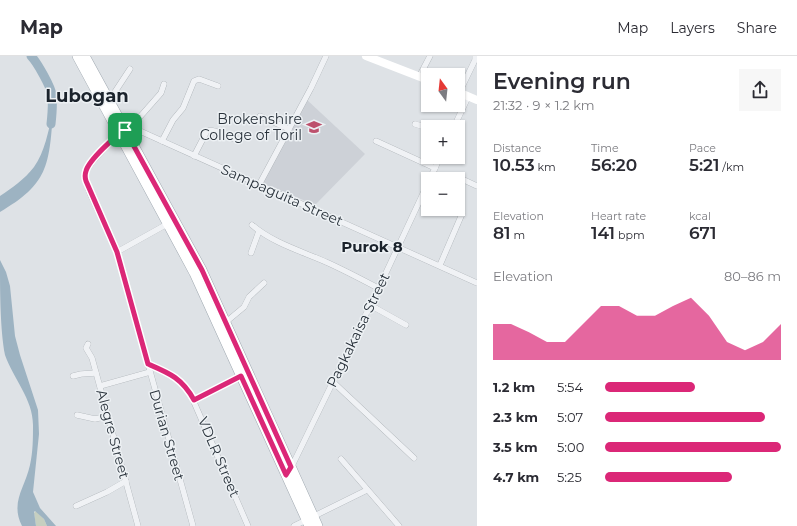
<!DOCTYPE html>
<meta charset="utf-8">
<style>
:root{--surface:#fff;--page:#f7f7f7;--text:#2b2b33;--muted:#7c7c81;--line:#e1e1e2;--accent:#db2777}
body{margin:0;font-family:Montserrat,sans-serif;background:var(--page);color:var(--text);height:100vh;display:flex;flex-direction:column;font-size:15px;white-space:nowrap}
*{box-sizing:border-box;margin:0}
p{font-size:13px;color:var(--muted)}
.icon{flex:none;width:22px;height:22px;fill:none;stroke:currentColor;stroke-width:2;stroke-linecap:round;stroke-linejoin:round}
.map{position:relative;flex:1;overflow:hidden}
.side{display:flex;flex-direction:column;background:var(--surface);width:320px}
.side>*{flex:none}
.needle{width:26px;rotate:345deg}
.buttons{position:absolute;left:421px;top:12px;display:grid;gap:8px}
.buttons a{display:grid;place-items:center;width:44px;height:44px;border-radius:0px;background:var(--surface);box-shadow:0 1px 3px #0004;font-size:20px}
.pin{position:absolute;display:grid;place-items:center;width:34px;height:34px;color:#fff;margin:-17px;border-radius:8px;box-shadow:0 2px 6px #0006}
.round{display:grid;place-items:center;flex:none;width:42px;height:42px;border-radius:0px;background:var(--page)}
.overview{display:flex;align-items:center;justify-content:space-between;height:68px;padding:0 16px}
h1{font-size:22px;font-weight:600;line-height:30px}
.metrics{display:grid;grid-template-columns:repeat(3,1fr);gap:6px;height:68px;padding:4px 16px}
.metrics div{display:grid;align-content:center}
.metrics b{font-size:17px;font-weight:600}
.metrics small{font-size:11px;font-weight:400}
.metrics p{font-size:11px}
.chart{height:112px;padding:8px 16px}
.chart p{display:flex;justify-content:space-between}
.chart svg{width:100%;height:72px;margin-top:4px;fill:var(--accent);opacity:.7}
ul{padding:0 16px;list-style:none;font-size:13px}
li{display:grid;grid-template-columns:64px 48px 1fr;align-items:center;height:30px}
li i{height:10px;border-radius:5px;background:var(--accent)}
header{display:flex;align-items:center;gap:24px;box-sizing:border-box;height:56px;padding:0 20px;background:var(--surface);border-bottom:1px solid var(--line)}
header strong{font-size:19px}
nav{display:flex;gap:22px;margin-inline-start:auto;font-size:14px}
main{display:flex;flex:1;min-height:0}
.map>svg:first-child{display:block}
.built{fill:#cdd1d7}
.green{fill:#c6cfc0}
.water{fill:#9db3c2}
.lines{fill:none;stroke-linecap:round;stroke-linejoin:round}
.river{stroke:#9db3c2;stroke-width:9}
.street-casing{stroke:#a4aaaf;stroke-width:6}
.primary-casing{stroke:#9fa8b0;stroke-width:10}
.street{stroke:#f0f2f5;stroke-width:5.5}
.secondary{stroke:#fff;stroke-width:8}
.primary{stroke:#fff;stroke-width:9}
.route-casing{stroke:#fff;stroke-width:8}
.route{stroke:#db2777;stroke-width:5}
.labels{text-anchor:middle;stroke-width:3;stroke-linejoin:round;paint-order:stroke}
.poi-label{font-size:14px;fill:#29323b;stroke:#edf1f4;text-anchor:end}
.street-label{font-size:14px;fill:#29323b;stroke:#edf1f4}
.neighbourhood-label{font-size:15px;font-weight:bold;fill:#1b232c;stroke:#edf1f4}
.district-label{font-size:18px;font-weight:bold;fill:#1b232c;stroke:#edf1f4}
</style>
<header>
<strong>Map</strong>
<nav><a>Map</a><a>Layers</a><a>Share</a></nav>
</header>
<main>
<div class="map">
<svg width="477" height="470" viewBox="0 0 477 470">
<rect width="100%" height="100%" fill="#dee2e6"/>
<polygon class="built" points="306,43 365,98 315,149 263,127"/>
<polygon class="green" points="36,455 44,463 47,470 36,470 34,457"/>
<g class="water">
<path d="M53,57C49,110 48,128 0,156V140C12,132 25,123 34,111C45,96 48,75 53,57Z"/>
<path d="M0,204L6,216L10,230L15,280L20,299L38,354L39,378L33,436L40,452L56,470H47L44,463L35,455L34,456L36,470H22C10,446 25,432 30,409C33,396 33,382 33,369C33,343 13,322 5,299C0,273 0,232 0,204Z"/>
</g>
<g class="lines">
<path class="river" d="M31,0C37,6 51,31 52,39C53,49 52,59 51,68"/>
<g class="street-casing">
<g id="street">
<polyline points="419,21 430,0"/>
<polyline points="164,28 161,37 131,71 114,82 92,106 86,115 85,120 89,135 117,196 193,470"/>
<polyline points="459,37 475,4 475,0"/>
<polyline points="109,45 130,13"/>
<polyline points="260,60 289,73"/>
<polyline points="415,68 428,72"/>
<polyline points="131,71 477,227"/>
<polyline points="454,71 468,41"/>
<polyline points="162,85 173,64 183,52 194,25 199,23 218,30"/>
<polyline points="376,85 435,112"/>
<path d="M194,100L207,75C216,72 224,81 234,83"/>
<polyline points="432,118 464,124 477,130"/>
<polyline points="430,123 440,101"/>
<polyline points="259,129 311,32 326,0"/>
<path d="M252,169C273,187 301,195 326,206C344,214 361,223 378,232"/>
<polyline points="117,196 169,167"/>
<polyline points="251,197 259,175"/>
<polyline points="440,209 462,158"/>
<polyline points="370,249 406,269"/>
<polyline points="226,266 244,251 249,241 264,227"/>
<polyline points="88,288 86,292 92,302 138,470"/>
<path d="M148,308C165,315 179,321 190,337L248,470"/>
<polyline points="73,320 81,318 96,317"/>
<polyline points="333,326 414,402"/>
<polyline points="100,330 150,316"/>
<polyline points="194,344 244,319"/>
<polyline points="77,359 95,363 108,360"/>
<polyline points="341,403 399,470"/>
<polyline points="291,412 384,221 428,127"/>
<polyline points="76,450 107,436 126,425"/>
<polyline points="294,470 367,434"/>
</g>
</g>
<g class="primary-casing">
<g id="primary">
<polyline points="77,0 194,217 309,470"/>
<polyline points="85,0 202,214 318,470"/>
</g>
</g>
<use href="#street" class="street"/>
<g class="secondary">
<polyline points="366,0 428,24"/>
<polyline points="458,36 477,44"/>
</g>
<use href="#primary" class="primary"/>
</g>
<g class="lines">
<g class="route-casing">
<path id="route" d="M125,74L202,214L291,411L286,419L241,320L194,344C182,322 169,317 148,308L117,196L86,125C85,122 85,118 86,115C89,104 115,80 125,74Z"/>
</g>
<use href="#route" class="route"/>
</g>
<defs>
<g id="university-bare" transform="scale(1.2)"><path d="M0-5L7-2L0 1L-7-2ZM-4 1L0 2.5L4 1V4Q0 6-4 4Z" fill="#bd516d" stroke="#edf1f4" stroke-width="2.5" paint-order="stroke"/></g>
</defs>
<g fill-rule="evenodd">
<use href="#university-bare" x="314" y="71"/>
</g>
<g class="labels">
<g class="poi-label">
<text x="302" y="68">Brokenshire<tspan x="302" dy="16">College of Toril</tspan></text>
</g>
<g class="street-label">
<text transform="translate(282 139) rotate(24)" y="5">Sampaguita Street</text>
<text transform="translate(358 274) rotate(-64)" y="5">Pagkakaisa Street</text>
<text transform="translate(113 378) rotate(75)" y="5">Alegre Street</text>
<text transform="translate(167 379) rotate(74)" y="5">Durian Street</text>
<text transform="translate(219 401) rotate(67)" y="5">VDLR Street</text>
</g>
<g class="neighbourhood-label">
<text x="372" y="196">Purok 8</text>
</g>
<g class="district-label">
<text x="87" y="46">Lubogan</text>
</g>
</g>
</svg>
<div class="buttons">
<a><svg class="needle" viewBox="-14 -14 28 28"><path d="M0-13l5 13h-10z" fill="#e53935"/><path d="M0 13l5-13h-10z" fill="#7c7c81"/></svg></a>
<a>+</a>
<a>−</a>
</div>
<div class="pin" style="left:125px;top:74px;background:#1e9e55"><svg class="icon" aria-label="arrive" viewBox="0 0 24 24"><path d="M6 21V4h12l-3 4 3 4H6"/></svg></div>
</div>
<section class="side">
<div class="overview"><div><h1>Evening run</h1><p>21:32 · 9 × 1.2 km</p></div><a class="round"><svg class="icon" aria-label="share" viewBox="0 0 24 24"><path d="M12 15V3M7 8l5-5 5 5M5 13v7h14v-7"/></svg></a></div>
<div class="metrics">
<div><p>Distance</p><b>10.53<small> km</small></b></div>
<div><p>Time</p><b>56:20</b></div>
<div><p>Pace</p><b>5:21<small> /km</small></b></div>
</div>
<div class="metrics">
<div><p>Elevation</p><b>81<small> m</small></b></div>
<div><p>Heart rate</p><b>141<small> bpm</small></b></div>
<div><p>kcal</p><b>671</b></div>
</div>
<div class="chart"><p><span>Elevation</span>80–86 m</p>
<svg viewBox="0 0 160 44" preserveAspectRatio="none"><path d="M0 44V22L10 22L20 27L30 33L40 33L50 22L60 11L70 11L80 17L90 17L100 11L110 6L120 17L130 33L140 38L150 33L160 22V44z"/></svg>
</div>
<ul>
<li><b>1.2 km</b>5:54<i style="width:51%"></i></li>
<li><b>2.3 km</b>5:07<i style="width:91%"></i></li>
<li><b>3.5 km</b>5:00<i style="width:100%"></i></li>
<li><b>4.7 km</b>5:25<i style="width:72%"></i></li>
</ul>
</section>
</main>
